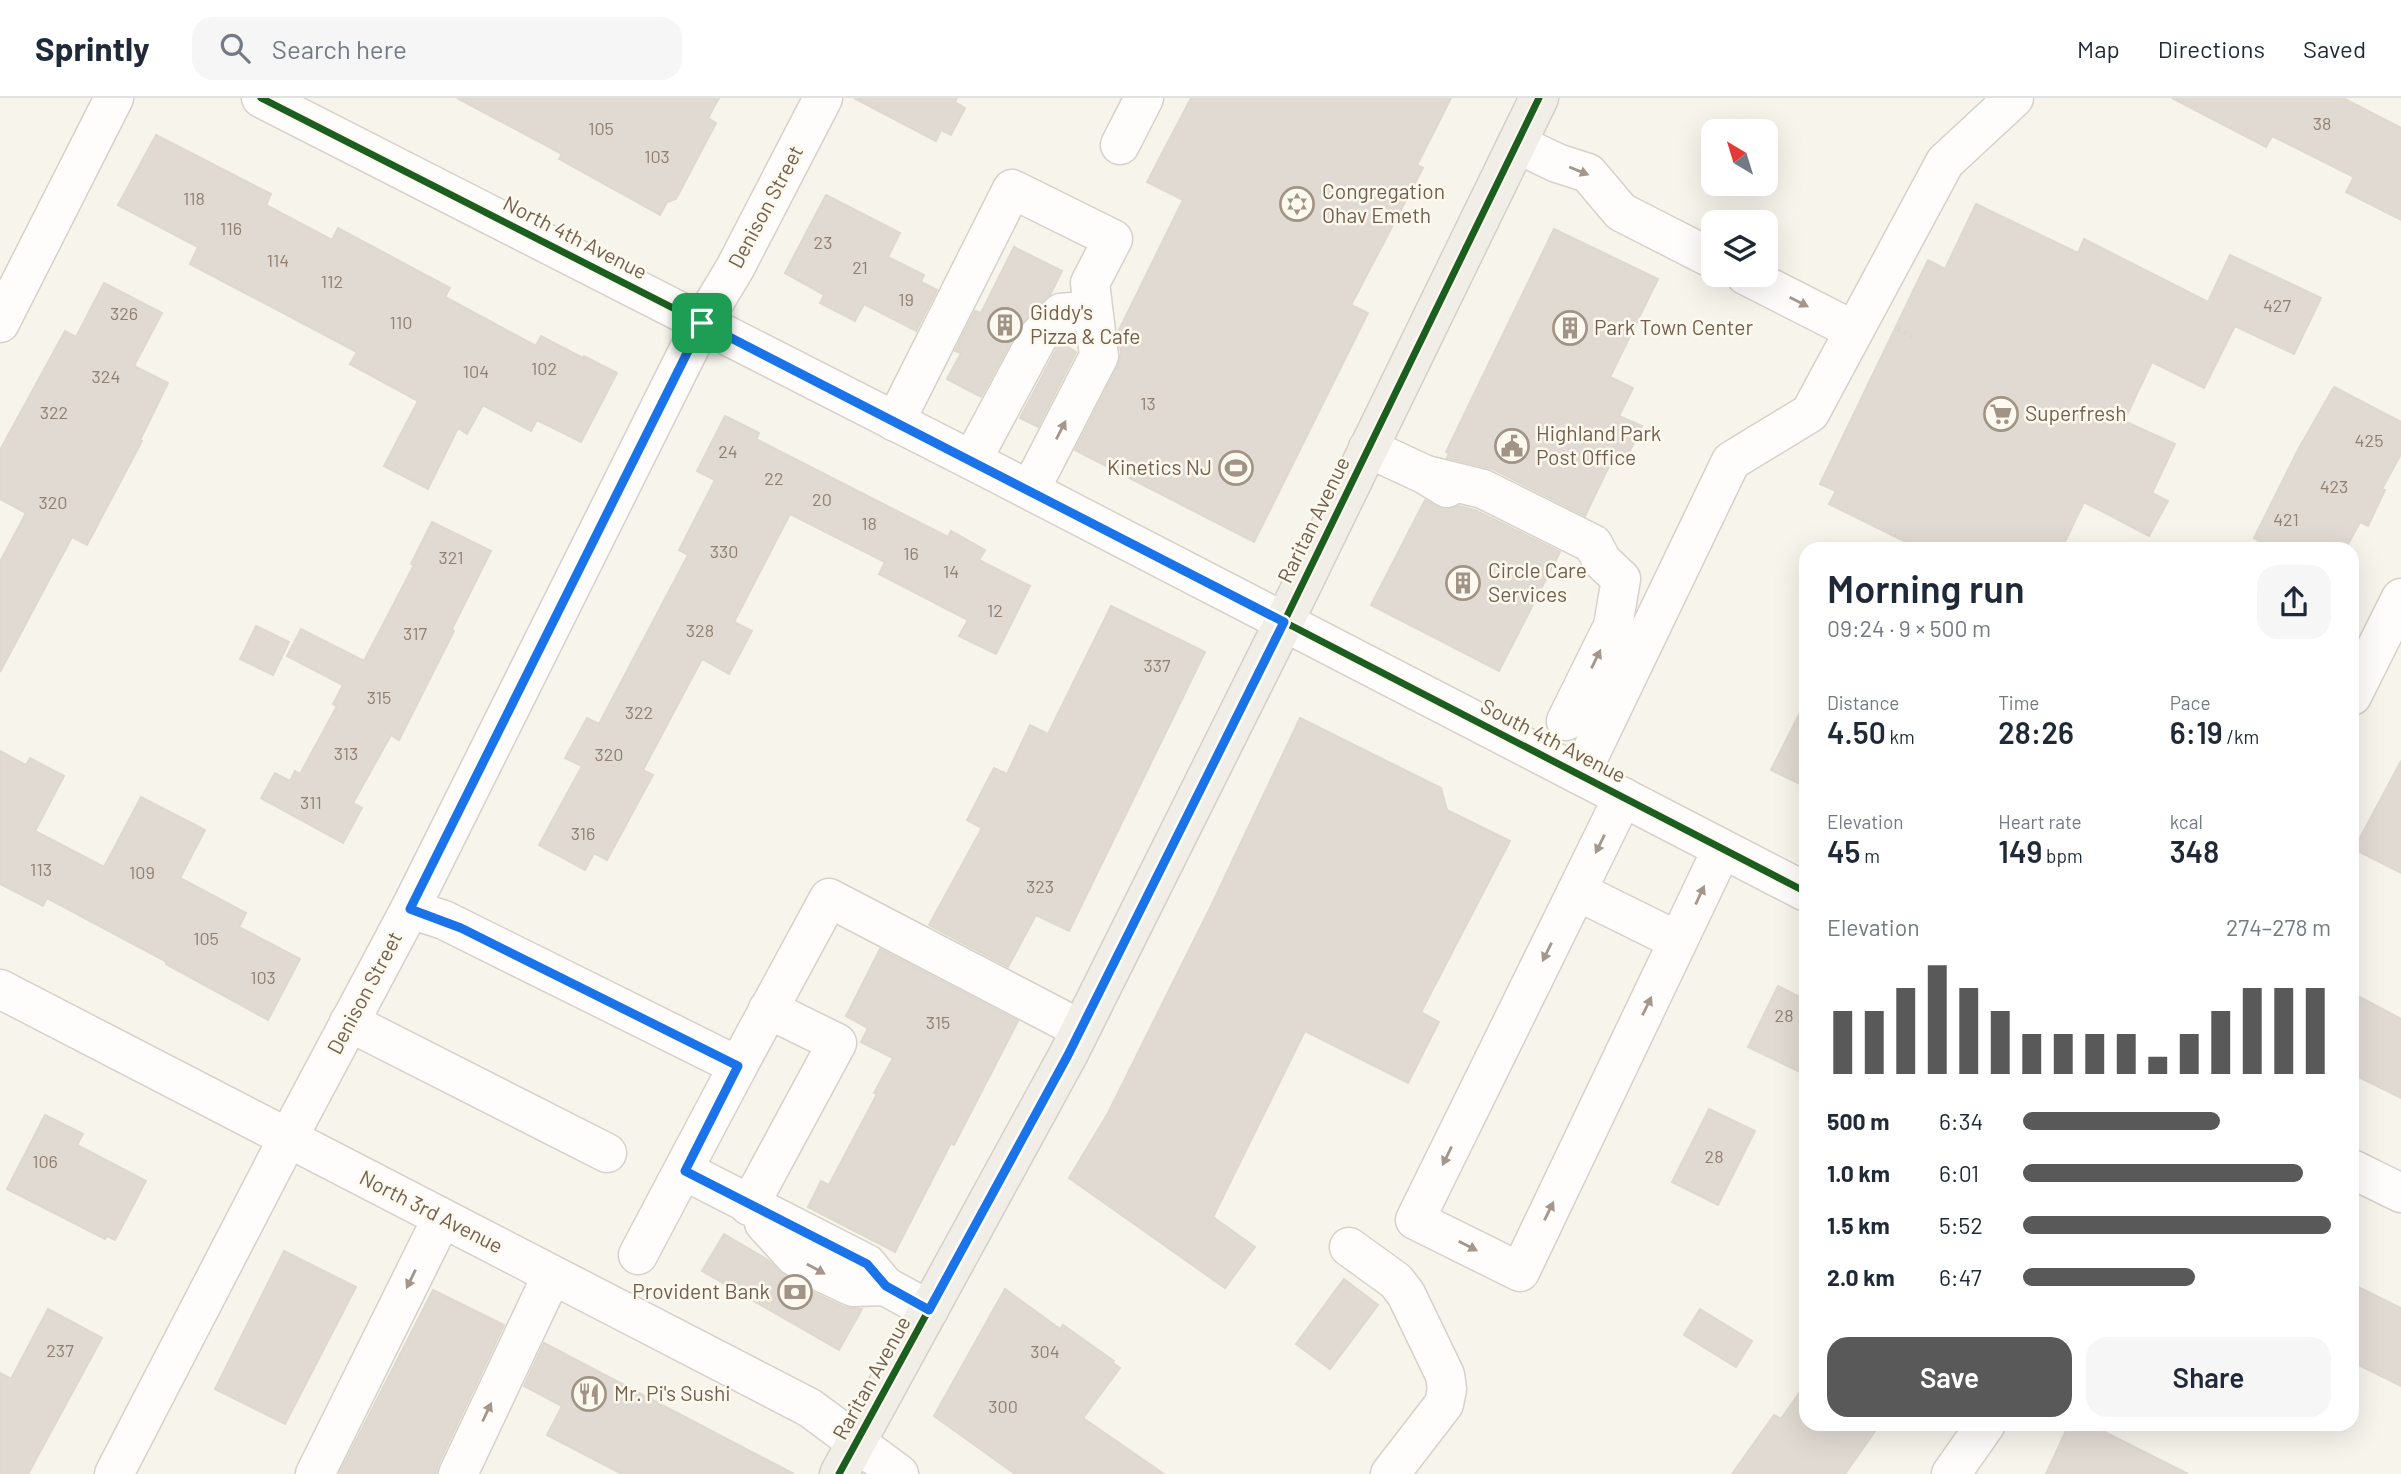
<!DOCTYPE html>
<meta charset="utf-8">
<style>
:root{--surface:#fff;--page:#f6f6f7;--text:#1f2937;--muted:#747a83;--line:#e0e1e3;--accent:#5a595a}
body{margin:0;font-family:Barlow,sans-serif;background:var(--page);color:var(--text);height:100vh;display:flex;flex-direction:column;font-size:26px;white-space:nowrap}
*{box-sizing:border-box;margin:0}
p{font-size:23px;color:var(--muted)}
.icon{flex:none;width:38px;height:38px;fill:none;stroke:currentColor;stroke-width:2;stroke-linecap:round;stroke-linejoin:round}
.map{position:relative;flex:1;overflow:hidden}
.details{position:absolute;left:1799px;top:444px;width:560px;height:889px;display:flex;flex-direction:column;background:var(--surface);border-radius:21px;box-shadow:0 7px 28px #0002}
.details>*{flex:none}
.needle{width:46px;rotate:322deg}
.tools{position:absolute;left:1701px;top:21px;display:grid;gap:14px}
.tools a{display:grid;place-items:center;width:77px;height:77px;border-radius:14px;background:var(--surface);box-shadow:0 7px 28px #0002;font-size:35px}
.pin{position:absolute;display:grid;place-items:center;width:60px;height:60px;color:#fff;margin:-30px;border-radius:14px;box-shadow:0 4px 10px #0006}
.round{display:grid;place-items:center;flex:none;width:74px;height:74px;border-radius:21px;background:var(--page)}
.summary{display:flex;align-items:center;justify-content:space-between;height:119px;padding:0 28px}
h1{font-size:38px;font-weight:600;line-height:52px}
.stats{display:grid;grid-template-columns:repeat(3,1fr);gap:10px;height:119px;padding:7px 28px}
.stats div{display:grid;align-content:center}
.stats b{font-size:30px;font-weight:600}
.stats small{font-size:19px;font-weight:400}
.stats p{font-size:19px}
.chart{height:196px;padding:14px 28px}
.chart p{display:flex;justify-content:space-between}
.chart svg{width:100%;height:126px;margin-top:7px;stroke:var(--accent);stroke-width:6}
.cta{display:flex;gap:14px;margin-top:auto;padding:14px 28px}
.cta a{flex:1;height:80px;border-radius:21px;background:var(--accent);color:#fff;font-size:28px;font-weight:600;line-height:80px;text-align:center}
.cta a+a{background:var(--page);color:var(--text)}
ul{padding:0 28px;list-style:none;font-size:23px}
li{display:grid;grid-template-columns:112px 84px 1fr;align-items:center;height:52px}
li i{height:18px;border-radius:9px;background:var(--accent)}
header{display:flex;align-items:center;gap:42px;box-sizing:border-box;height:98px;padding:0 35px;background:var(--surface);border-bottom:2px solid var(--line)}
header strong{font-size:33px}
nav{display:flex;gap:38px;margin-inline-start:auto;font-size:24px}
.search{width:490px;height:63px;background:var(--page);display:flex;align-items:center;gap:18px;box-sizing:border-box;padding:0 24px;border-radius:21px;color:var(--muted);font-size:26px}
.map>svg:first-child{display:block}
.building{fill:#e0dad2;stroke:#dfd8cf;stroke-width:2}
.lines{fill:none;stroke-linecap:round;stroke-linejoin:round}
.minor-casing{stroke:#d6d1ca;stroke-width:41}
.major-casing{stroke:#d5cfc7;stroke-width:41}
.path{stroke:#d9d4cf;stroke-width:4.5;stroke-dasharray:2 5;stroke-linecap:butt}
.minor{stroke:#fefdfc;stroke-width:38}
.major{stroke:#f1eee7;stroke-width:38}
.cycleway-casing{stroke:#fdf9ee;stroke-width:11}
.cycleway{stroke:#1b5e20;stroke-width:7}
.oneway{fill:#a4968b}
.route-casing{stroke:#fff;stroke-width:14}
.route{stroke:#1a73e8;stroke-width:9}
.labels{text-anchor:middle;stroke-width:5;stroke-linejoin:round;paint-order:stroke}
.number-label{font-size:18px;fill:#918072}
.poi-label{font-size:21px;fill:#735f4e;stroke:#fdf9ee;text-anchor:start}
.street-label{font-size:21px;fill:#735f4e;stroke:#fdf9ee}
</style>
<header>
<strong>Sprintly</strong>
<div class="search"><svg class="icon" aria-label="search" viewBox="0 0 24 24"><circle cx="10" cy="10" r="6"/><path d="M15 15l6 6"/></svg>Search here</div>
<nav><a>Map</a><a>Directions</a><a>Saved</a></nav>
</header>
<div class="map">
<svg width="2401" height="1376" viewBox="0 0 2401 1376">
<rect width="100%" height="100%" fill="#f7f4ec"/>
<g class="building">
<polygon points="457,0 719,0 708,20 716,25 676,101 667,104 660,117 559,61 562,56"/>
<polygon points="854,0 957,0 955,4 965,10 951,37 941,32 936,43"/>
<polygon points="1191,0 1451,0 1417,67 1423,70 1351,207 1368,215 1254,444 1075,352 1118,268 1121,255 1118,234 1183,102 1147,84"/>
<polygon points="2172,0 2343,0 2401,30 2401,122 2346,94 2354,79 2272,38 2266,49"/>
<polygon points="156,37 271,96 266,107 332,142 338,130 450,190 445,199 536,248 541,238 583,260 584,258 617,275 581,344 537,322 531,333 483,307 467,336 458,330 428,391 384,368 418,303 350,266 357,254 190,166 198,149 118,107"/>
<polygon points="826,97 900,135 888,159 924,177 921,184 937,192 916,233 864,206 855,223 820,205 824,197 785,175"/>
<polygon points="1976,106 2078,155 2084,141 2208,204 2230,157 2321,200 2294,256 2235,228 2204,290 2152,264 2124,323 2175,346 2152,395 2168,403 2149,438 2084,404 2061,452 1922,452 1829,406 1836,393 1820,386 1928,162 1945,171"/>
<polygon points="1554,131 1658,181 1610,279 1633,290 1619,318 1642,328 1623,367 1612,362 1585,418 1493,371 1447,360 1449,355 1446,354"/>
<polygon points="1014,149 1062,173 1050,197 1019,229 981,299 947,281 961,255 955,253 975,213 981,215"/>
<polygon points="104,185 162,215 134,268 168,285 140,342 142,343 87,447 72,439 0,574 0,464 26,415 0,401 0,352 65,233 76,239"/>
<polygon points="1062,245 1076,254 1038,329 1020,320 1056,252"/>
<polygon points="2334,289 2401,324 2401,356 2382,391 2385,392 2368,428 2360,424 2345,452 2277,452 2254,440 2299,350"/>
<polygon points="725,318 759,335 756,341 948,439 951,433 985,452 979,462 1030,488 996,556 959,538 968,522 879,476 885,464 790,416 734,524 752,533 729,576 702,561 643,672 653,677 607,762 594,755 585,772 539,747 582,668 565,660 587,620 599,626 688,457 679,452 715,382 697,373"/>
<polygon points="1425,402 1446,412 1459,408 1475,412 1560,454 1499,573 1371,507"/>
<polygon points="432,424 491,453 452,531 454,533 399,642 391,637 353,705 362,710 343,745 261,700 275,675 290,683 295,673 300,676 337,608 333,606 343,587 287,558 301,531 364,563 414,467 411,466"/>
<polygon points="1111,508 1205,554 1069,833 1036,817 1008,869 929,827 982,730 967,722 994,670 1007,676 1030,627 1048,636"/>
<polygon points="256,528 289,544 273,577 240,561"/>
<polygon points="1806,603 1806,689 1771,672"/>
<polygon points="1300,620 1441,690 1447,712 1510,743 1421,914 1439,924 1408,985 1305,933 1213,1119 1255,1149 1225,1190 1069,1080 1108,1015 1211,808"/>
<polygon points="0,653 26,667 30,660 64,678 35,733 104,769 141,699 205,732 180,780 246,815 239,829 300,861 268,922 166,866 167,864 47,800 43,808 0,786"/>
<polygon points="2401,663 2401,775 2354,751"/>
<polygon points="880,851 1018,923 954,1047 951,1045 895,1154 808,1109 821,1083 829,1087 877,996 874,995 893,960 861,944 868,930 846,918"/>
<polygon points="1778,888 1806,902 1806,977 1748,949"/>
<polygon points="2352,895 2401,921 2401,1000 2352,976"/>
<polygon points="1709,1011 1755,1033 1718,1107 1672,1084"/>
<polygon points="45,1017 83,1036 77,1047 146,1083 115,1142 107,1138 105,1141 7,1091"/>
<polygon points="724,1136 768,1162 782,1176 808,1192 844,1209 862,1211 839,1252 702,1173"/>
<polygon points="284,1153 356,1189 285,1326 215,1291"/>
<polygon points="1344,1181 1378,1207 1330,1271 1296,1246"/>
<polygon points="2352,1186 2401,1210 2401,1288 2352,1264"/>
<polygon points="1005,1191 1060,1231 1063,1227 1114,1263 1113,1265 1120,1270 1083,1320 1164,1376 1015,1376 934,1318"/>
<polygon points="433,1192 504,1227 438,1367 436,1376 339,1376"/>
<polygon points="48,1211 102,1240 28,1376 0,1376 0,1275 11,1281"/>
<polygon points="1700,1211 1752,1243 1736,1269 1684,1237"/>
<polygon points="544,1245 794,1376 622,1376 547,1337 562,1308 524,1288"/>
<polygon points="1806,1285 1806,1326 1880,1326 1845,1376 1732,1376 1774,1317 1781,1321"/>
<polygon points="2069,1326 2089,1326 2188,1376 2046,1376"/>
</g>
<g class="lines">
<g class="minor-casing">
<g id="minor">
<polyline points="261,0 979,366 1806,794"/>
<polyline points="1517,46 1557,65 1588,75 1621,114 1713,161"/>
<polyline points="1120,47 1144,0"/>
<polyline points="1745,177 1853,232"/>
<polyline points="0,225 114,0"/>
<polyline points="895,324 1012,91 1113,141 1090,185 1099,258 1030,392"/>
<polyline points="1368,350 1426,377 1447,390"/>
<polyline points="972,362 1038,239 1061,215 1093,212"/>
<polyline points="1426,377 1483,391 1593,446 1602,463 1621,481 1613,528 1566,623"/>
<polyline points="2352,598 2401,500"/>
<polyline points="1580,677 1731,363 1810,315 1945,64 2014,0"/>
<polyline points="1623,699 1415,1122 1520,1174 1722,751"/>
<polyline points="1577,793 1678,843"/>
<polyline points="410,811 444,822 738,968 638,1157"/>
<polyline points="0,891 810,1310 899,1376"/>
<polyline points="349,924 607,1055"/>
<polyline points="738,968 829,800 1080,931"/>
<polyline points="2352,1071 2401,1095"/>
<polyline points="685,1073 867,1166 885,1188"/>
<polyline points="749,1108 837,945 768,911"/>
<polyline points="764,1125 794,1158 817,1172 853,1189 885,1188 929,1212"/>
<polyline points="1349,1149 1396,1183 1406,1196 1445,1277 1447,1291 1444,1306 1390,1376"/>
<polyline points="114,1376 288,1040 410,811 702,225 735,170 823,0"/>
<polyline points="315,1376 442,1120"/>
<polyline points="458,1376 552,1177"/>
<polyline points="1951,1376 1986,1326"/>
</g>
</g>
<g class="major-casing">
<polyline id="major" points="839,1376 1068,957 1284,524 1539,0"/>
</g>
<polyline class="path" points="1898,231 1912,238"/>
<use href="#minor" class="minor"/>
<use href="#major" class="major"/>
<g class="cycleway-casing">
<g id="cycleway">
<polyline points="261,0 979,366 1806,794"/>
<polyline points="839,1376 1068,957 1284,524 1539,0"/>
</g>
</g>
<use href="#cycleway" class="cycleway"/>
</g>
<defs><path id="oneway-solid" d="M-6-.8H1V-3.2L6.5 0L1 3.2V.8H-6Z" transform="scale(1.75)"/></defs>
<g class="oneway">
<use href="#oneway-solid" transform="translate(1579 73) rotate(22)"/>
<use href="#oneway-solid" transform="translate(1799 204) rotate(27)"/>
<use href="#oneway-solid" transform="translate(1061 332) rotate(-63)"/>
<use href="#oneway-solid" transform="translate(1596 561) rotate(-64)"/>
<use href="#oneway-solid" transform="translate(1600 746) rotate(116)"/>
<use href="#oneway-solid" transform="translate(1700 797) rotate(-65)"/>
<use href="#oneway-solid" transform="translate(1547 854) rotate(116)"/>
<use href="#oneway-solid" transform="translate(1647 908) rotate(-64)"/>
<use href="#oneway-solid" transform="translate(1447 1058) rotate(116)"/>
<use href="#oneway-solid" transform="translate(1549 1113) rotate(-64)"/>
<use href="#oneway-solid" transform="translate(1468 1148) rotate(27)"/>
<use href="#oneway-solid" transform="translate(816 1171) rotate(29)"/>
<use href="#oneway-solid" transform="translate(411 1181) rotate(116)"/>
<use href="#oneway-solid" transform="translate(487 1314) rotate(-65)"/>
</g>
<g class="lines">
<g class="route-casing">
<polygon id="route" points="702,225 1284,524 1068,957 929,1212 886,1188 867,1166 685,1073 738,968 461,830 410,811"/>
</g>
<use href="#route" class="route"/>
</g>
<defs>
<g id="synagogue-ring" transform="scale(1.75)"><circle r="9.5" fill="#fdf9ee" stroke="#a19385" stroke-width="1.5"/><path d="M0-6.5L5.6 3.2H-5.6ZM0 6.5L5.6-3.2H-5.6Z" fill="#a19385"/></g>
<g id="building-ring" transform="scale(1.75)"><circle r="9.5" fill="#fdf9ee" stroke="#a19385" stroke-width="1.5"/><path d="M-4-6H4V6H1V3H-1V6H-4ZM-2.5-4.3h1.7v1.8h-1.7ZM.8-4.3h1.7v1.8H.8ZM-2.5-1h1.7V.8h-1.7ZM.8-1h1.7V.8H.8Z" fill="#a19385"/></g>
<g id="supermarket-ring" transform="scale(1.75)"><circle r="9.5" fill="#fdf9ee" stroke="#a19385" stroke-width="1.5"/><path d="M-6-5.5h2.5l.6 2H6L4.5 2H-2.5L-4.4-4H-6ZM-1.5 3.2a1.3 1.3 0 1 0 .1 0ZM3 3.2a1.3 1.3 0 1 0 .1 0Z" fill="#a19385"/></g>
<g id="civic-ring" transform="scale(1.75)"><circle r="9.5" fill="#fdf9ee" stroke="#a19385" stroke-width="1.5"/><path d="M-.6-6.5H3V-4.5H.6V-3L4-1V1h2V6H-6V1h2V-1L-.6-3ZM-1.2 2.5V6h2.4V2.5Z" fill="#a19385"/></g>
<g id="stadium-ring" transform="scale(1.75)"><circle r="9.5" fill="#fdf9ee" stroke="#a19385" stroke-width="1.5"/><path d="M0-5a6.5 5 0 1 0 0 10a6.5 5 0 1 0 0-10ZM-3.5-1.8h7v3.6h-7Z" fill="#a19385"/></g>
<g id="bank-ring" transform="scale(1.75)"><circle r="9.5" fill="#fdf9ee" stroke="#a19385" stroke-width="1.5"/><path d="M-6-4H6V4H-6ZM0-2.3a2.3 2.3 0 1 0 0 4.6a2.3 2.3 0 1 0 0-4.6Z" fill="#a19385"/></g>
<g id="restaurant-ring" transform="scale(1.75)"><circle r="9.5" fill="#fdf9ee" stroke="#a19385" stroke-width="1.5"/><path d="M-5-6h1v4h1v-4h1v4h1v-4h1v5L-1.5 .5V6h-2V.5L-5-1ZM5-6V6H3V1.5H1.5Q1.5-4 5-6Z" fill="#a19385"/></g>
</defs>
<g fill-rule="evenodd">
<use href="#synagogue-ring" x="1297" y="106"/>
<use href="#building-ring" x="1005" y="227"/>
<use href="#building-ring" x="1570" y="230"/>
<use href="#supermarket-ring" x="2001" y="316"/>
<use href="#civic-ring" x="1512" y="348"/>
<use href="#stadium-ring" x="1236" y="370"/>
<use href="#building-ring" x="1463" y="485"/>
<use href="#bank-ring" x="795" y="1194"/>
<use href="#restaurant-ring" x="589" y="1296"/>
</g>
<g class="labels">
<g class="number-label">
<text x="2322" y="32">38</text>
<text x="601" y="37">105</text>
<text x="657" y="65">103</text>
<text x="194" y="107">118</text>
<text x="231" y="137">116</text>
<text x="823" y="151">23</text>
<text x="278" y="169">114</text>
<text x="860" y="176">21</text>
<text x="332" y="190">112</text>
<text x="906" y="208">19</text>
<text x="2277" y="214">427</text>
<text x="124" y="222">326</text>
<text x="401" y="231">110</text>
<text x="544" y="277">102</text>
<text x="476" y="280">104</text>
<text x="106" y="285">324</text>
<text x="1148" y="312">13</text>
<text x="54" y="321">322</text>
<text x="2369" y="349">425</text>
<text x="728" y="360">24</text>
<text x="774" y="387">22</text>
<text x="2334" y="395">423</text>
<text x="822" y="408">20</text>
<text x="53" y="411">320</text>
<text x="2286" y="428">421</text>
<text x="869" y="432">18</text>
<text x="724" y="460">330</text>
<text x="911" y="462">16</text>
<text x="451" y="466">321</text>
<text x="951" y="480">14</text>
<text x="995" y="519">12</text>
<text x="700" y="539">328</text>
<text x="415" y="542">317</text>
<text x="1157" y="574">337</text>
<text x="379" y="606">315</text>
<text x="639" y="621">322</text>
<text x="346" y="662">313</text>
<text x="609" y="663">320</text>
<text x="311" y="711">311</text>
<text x="583" y="742">316</text>
<text x="41" y="778">113</text>
<text x="142" y="781">109</text>
<text x="1040" y="795">323</text>
<text x="206" y="847">105</text>
<text x="263" y="886">103</text>
<text x="1784" y="924">28</text>
<text x="938" y="931">315</text>
<text x="1714" y="1065">28</text>
<text x="45" y="1070">106</text>
<text x="60" y="1259">237</text>
<text x="1045" y="1260">304</text>
<text x="1003" y="1315">300</text>
</g>
<g class="poi-label">
<text x="1322" y="101">Congregation<tspan x="1322" dy="24">Ohav Emeth</tspan></text>
<text x="1030" y="222">Giddy's<tspan x="1030" dy="24">Pizza &amp; Cafe</tspan></text>
<text x="1594" y="237">Park Town Center</text>
<text x="2025" y="323">Superfresh</text>
<text x="1536" y="343">Highland Park<tspan x="1536" dy="24">Post Office</tspan></text>
<text x="1212" y="377" text-anchor="end">Kinetics NJ</text>
<text x="1488" y="480">Circle Care<tspan x="1488" dy="24">Services</tspan></text>
<text x="770" y="1201" text-anchor="end">Provident Bank</text>
<text x="614" y="1303">Mr. Pi's Sushi</text>
</g>
<g class="street-label">
<text transform="translate(766 109) rotate(-62)" y="7">Denison Street</text>
<text transform="translate(575 140) rotate(27)" y="7">North 4th Avenue</text>
<text transform="translate(1314 422) rotate(-64)" y="7">Raritan Avenue</text>
<text transform="translate(1553 643) rotate(27)" y="7">South 4th Avenue</text>
<text transform="translate(365 895) rotate(-62)" y="7">Denison Street</text>
<text transform="translate(431 1114) rotate(27)" y="7">North 3rd Avenue</text>
<text transform="translate(872 1280) rotate(-61)" y="7">Raritan Avenue</text>
</g>
</g>
</svg>
<div class="tools">
<a><svg class="needle" viewBox="-14 -14 28 28"><path d="M0-13l5 13h-10z" fill="#e53935"/><path d="M0 13l5-13h-10z" fill="#747a83"/></svg></a>
<a><svg class="icon" aria-label="layers" viewBox="0 0 24 24"><path d="M12 4l9 5-9 5-9-5zM3 14l9 5 9-5"/></svg></a>
</div>
<div class="pin" style="left:702px;top:225px;background:#1e9e55"><svg class="icon" aria-label="arrive" viewBox="0 0 24 24"><path d="M6 21V4h12l-3 4 3 4H6"/></svg></div>
<section class="details">
<div class="summary"><div><h1>Morning run</h1><p>09:24 · 9 × 500 m</p></div><a class="round"><svg class="icon" aria-label="share" viewBox="0 0 24 24"><path d="M12 15V3M7 8l5-5 5 5M5 13v7h14v-7"/></svg></a></div>
<div class="stats">
<div><p>Distance</p><b>4.50<small> km</small></b></div>
<div><p>Time</p><b>28:26</b></div>
<div><p>Pace</p><b>6:19<small> /km</small></b></div>
</div>
<div class="stats">
<div><p>Elevation</p><b>45<small> m</small></b></div>
<div><p>Heart rate</p><b>149<small> bpm</small></b></div>
<div><p>kcal</p><b>348</b></div>
</div>
<div class="chart"><p><span>Elevation</span>274–278 m</p>
<svg viewBox="0 0 160 44" preserveAspectRatio="none"><path d="M5 44V22M15 44V22M25 44V14M35 44V6M45 44V14M55 44V22M65 44V30M75 44V30M85 44V30M95 44V30M105 44V38M115 44V30M125 44V22M135 44V14M145 44V14M155 44V14"/></svg>
</div>
<ul>
<li><b>500 m</b>6:34<i style="width:64%"></i></li>
<li><b>1.0 km</b>6:01<i style="width:91%"></i></li>
<li><b>1.5 km</b>5:52<i style="width:100%"></i></li>
<li><b>2.0 km</b>6:47<i style="width:56%"></i></li>
</ul>
<div class="cta"><a>Save</a><a>Share</a></div>
</section>
</div>
